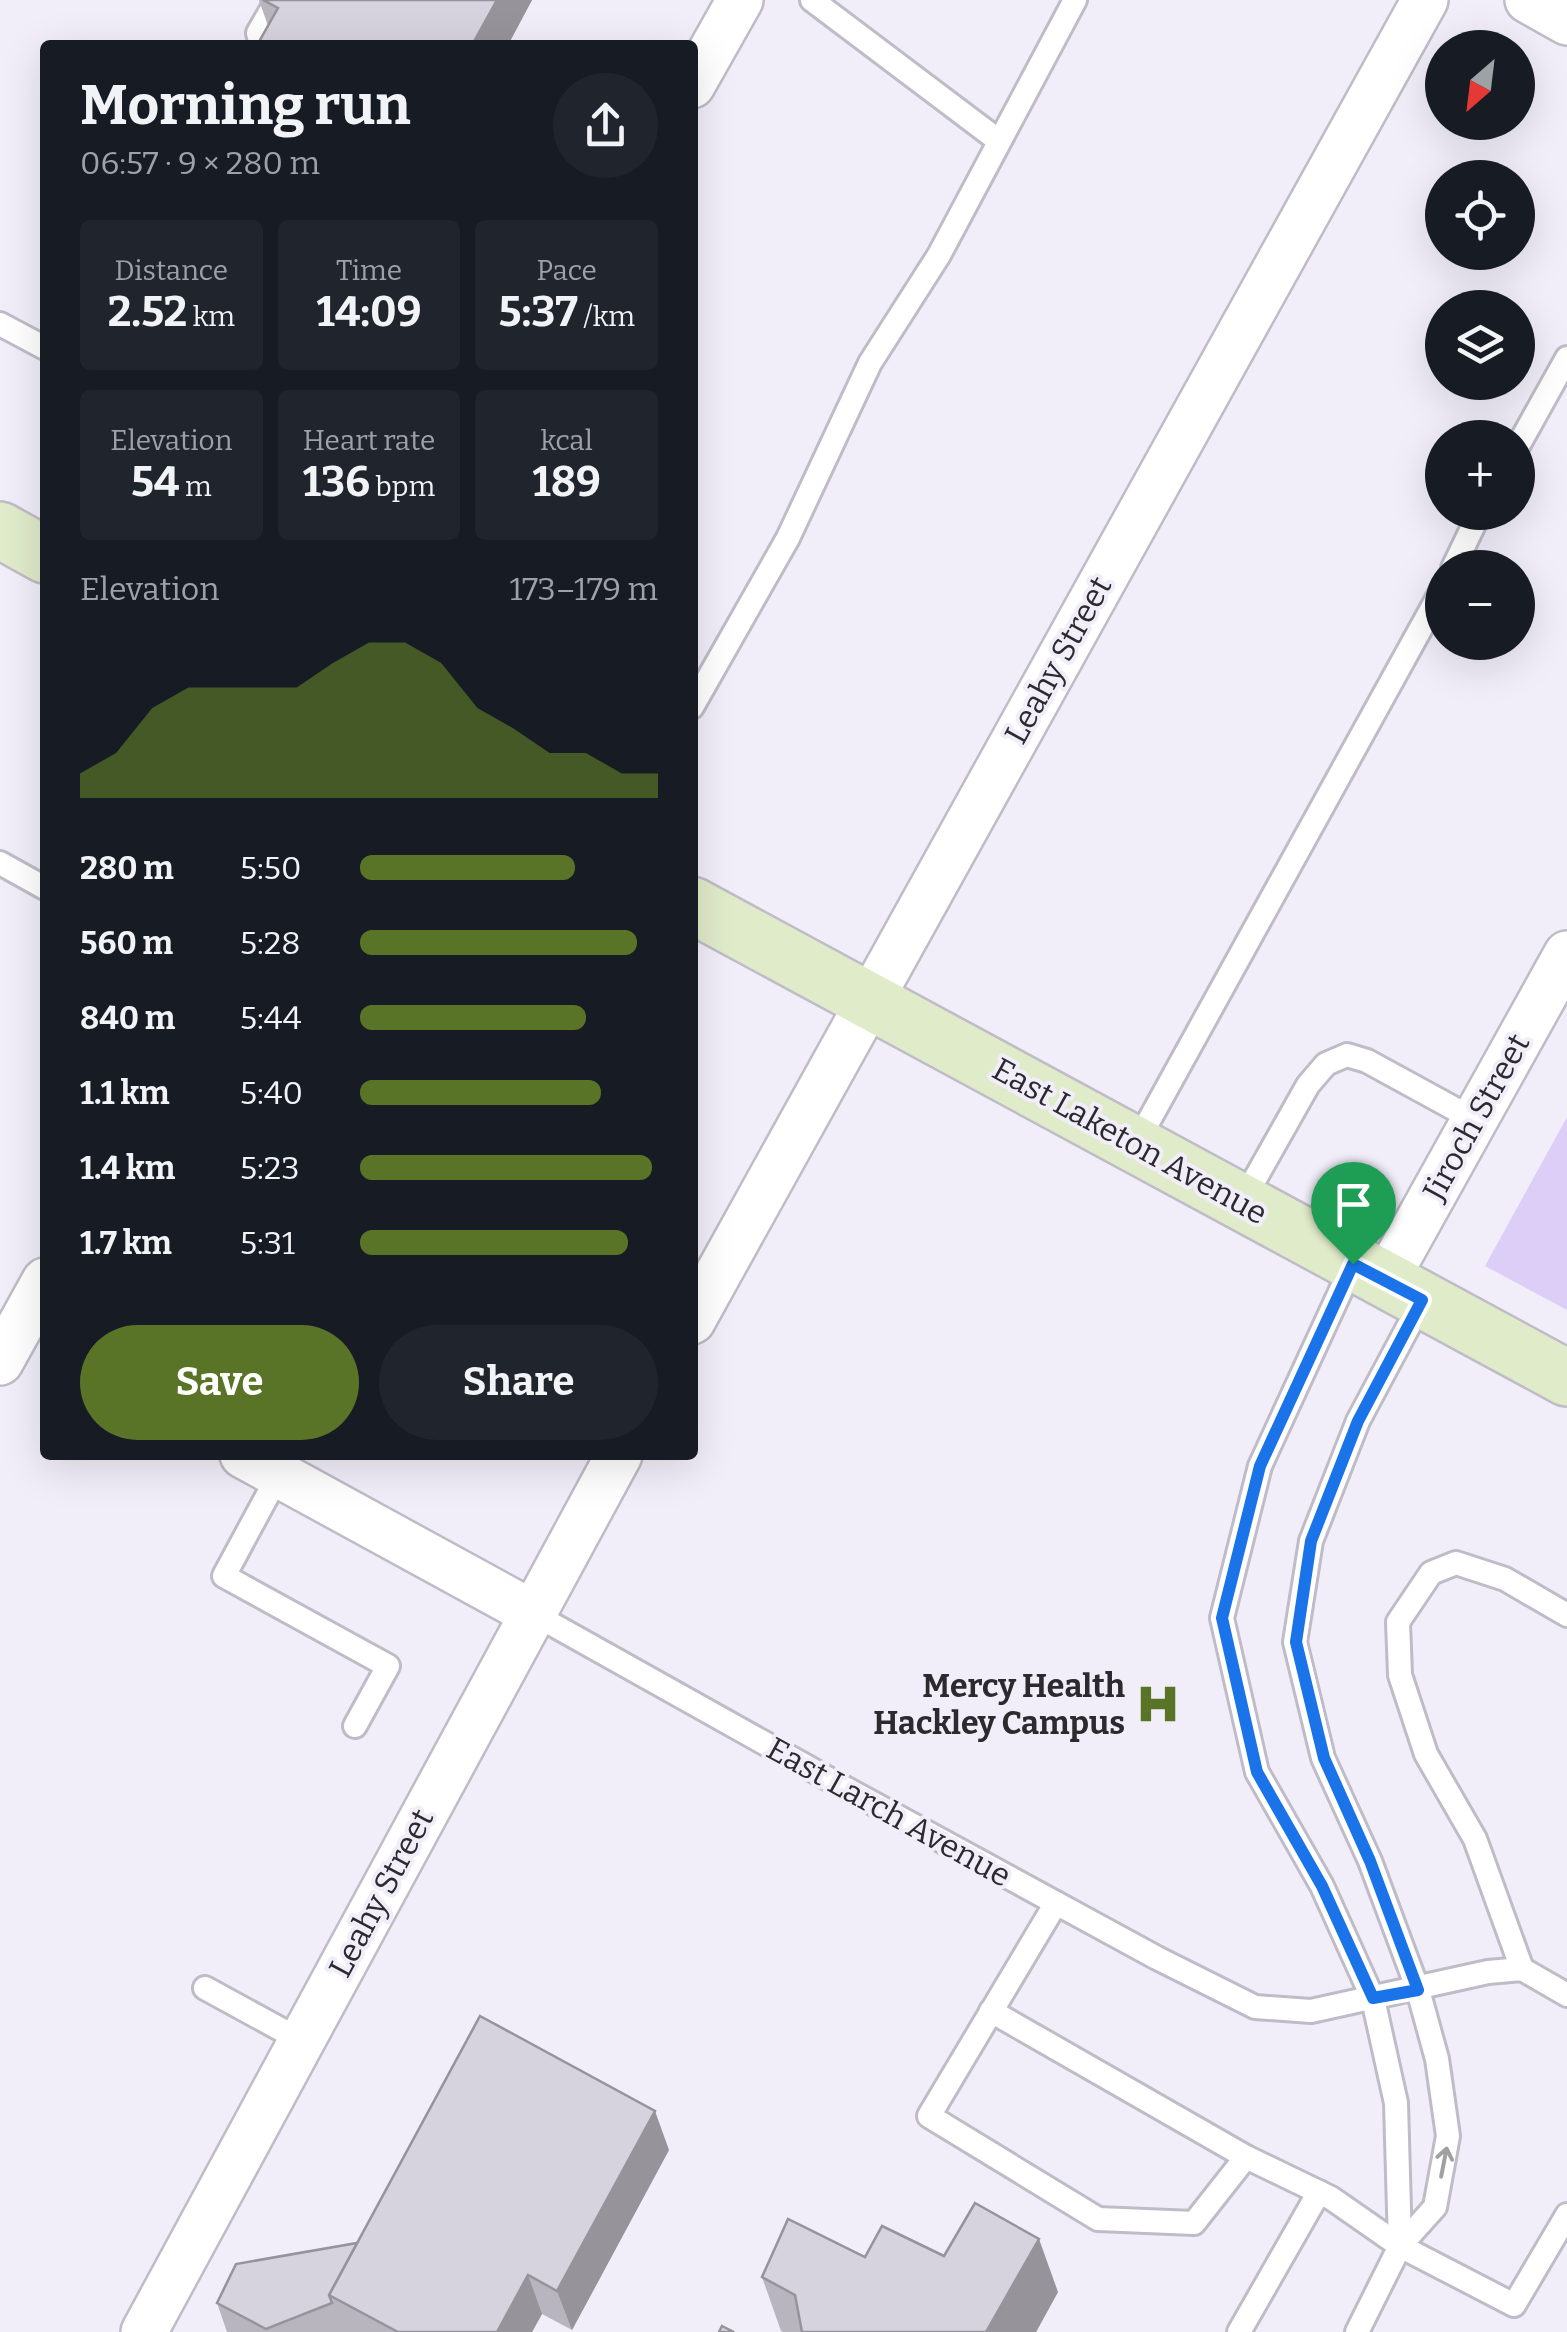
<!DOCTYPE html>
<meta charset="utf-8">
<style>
:root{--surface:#171b24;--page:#20242c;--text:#f1f3f6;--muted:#9ea1a6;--accent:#597427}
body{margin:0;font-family:Bitter,serif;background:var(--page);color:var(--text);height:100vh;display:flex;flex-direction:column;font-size:38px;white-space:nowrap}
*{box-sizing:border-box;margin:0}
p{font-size:32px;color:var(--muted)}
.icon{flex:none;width:55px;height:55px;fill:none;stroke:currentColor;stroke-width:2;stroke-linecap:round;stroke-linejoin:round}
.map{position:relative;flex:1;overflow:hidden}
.panel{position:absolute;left:40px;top:40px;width:658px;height:1420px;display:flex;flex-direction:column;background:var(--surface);border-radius:10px;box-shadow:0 10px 40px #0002}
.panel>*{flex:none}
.needle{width:65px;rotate:208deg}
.fabs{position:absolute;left:1425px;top:30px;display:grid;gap:20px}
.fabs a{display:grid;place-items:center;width:110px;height:110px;border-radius:50%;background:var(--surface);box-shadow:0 10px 40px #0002;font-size:50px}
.pin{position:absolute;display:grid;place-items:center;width:85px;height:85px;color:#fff;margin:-102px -42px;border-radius:50% 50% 50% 0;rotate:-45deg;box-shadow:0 0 10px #0007}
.pin .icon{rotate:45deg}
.round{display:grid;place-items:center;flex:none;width:105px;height:105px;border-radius:52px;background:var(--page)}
.overview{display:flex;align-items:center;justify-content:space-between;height:170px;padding:0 40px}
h1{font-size:55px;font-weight:700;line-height:75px}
.metrics{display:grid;grid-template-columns:repeat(3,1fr);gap:15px;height:170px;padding:10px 40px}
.metrics div{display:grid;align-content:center;border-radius:10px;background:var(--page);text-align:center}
.metrics b{font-size:42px;font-weight:700}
.metrics small{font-size:28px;font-weight:400}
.metrics p{font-size:28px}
.chart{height:280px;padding:20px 40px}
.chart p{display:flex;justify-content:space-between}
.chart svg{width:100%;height:180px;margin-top:10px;fill:var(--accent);opacity:.7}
.cta{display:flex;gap:20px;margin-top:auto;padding:20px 40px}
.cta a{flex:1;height:115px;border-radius:60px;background:var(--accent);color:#fff;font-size:40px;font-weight:700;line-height:115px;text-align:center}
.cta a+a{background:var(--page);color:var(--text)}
ul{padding:0 40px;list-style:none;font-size:32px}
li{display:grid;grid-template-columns:160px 120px 1fr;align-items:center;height:75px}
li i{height:25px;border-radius:12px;background:var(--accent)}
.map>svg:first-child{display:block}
.green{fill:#dccef7}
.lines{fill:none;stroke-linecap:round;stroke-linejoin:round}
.service-casing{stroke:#bfbcc7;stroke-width:28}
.minor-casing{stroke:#bfbcc7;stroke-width:50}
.secondary-casing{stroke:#bfbcc7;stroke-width:60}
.service{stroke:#fff;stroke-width:22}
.minor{stroke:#fff;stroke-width:45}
.secondary{stroke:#e0ebca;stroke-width:55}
.wall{fill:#b8b5bf}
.shaded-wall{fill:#96939b}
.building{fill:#d6d2de;stroke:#96939b;stroke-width:2.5}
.oneway{stroke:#a09fa1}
.route-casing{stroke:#fff;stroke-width:20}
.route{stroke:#1a73e8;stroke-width:12}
.labels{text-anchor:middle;stroke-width:8;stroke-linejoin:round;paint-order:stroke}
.street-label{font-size:32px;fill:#2c2a2f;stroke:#f1eef9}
.poi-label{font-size:32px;font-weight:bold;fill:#2c2a2f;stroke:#f1eef9;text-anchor:end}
</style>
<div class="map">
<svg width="1567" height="2332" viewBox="0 0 1567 2332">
<rect width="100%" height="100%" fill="#f1eef9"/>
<polygon class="green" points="1567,1117 1567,1310 1485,1266"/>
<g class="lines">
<g class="service-casing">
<g id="service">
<polyline points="812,0 999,141"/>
<polyline points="261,45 258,33 277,0"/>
<polyline points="0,324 45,348"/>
<polyline points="1518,446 1567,358"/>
<polyline points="1453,568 1480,512"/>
<polyline points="692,707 788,538 870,363 939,255 1075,0"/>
<polyline points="0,863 45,888"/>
<polyline points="1136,1144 1442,590"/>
<polyline points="1242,1202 1308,1085 1326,1064 1347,1055 1367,1061 1475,1120"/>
<polyline points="1353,1264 1260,1466 1222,1618 1257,1772 1322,1886 1373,1999 1396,2103 1400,2246"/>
<polyline points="279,1474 224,1576 388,1666 355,1726"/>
<polyline points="532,1613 843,1787 1157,1958 1255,2007 1311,2011 1488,1972 1522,1969 1567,1995"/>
<polyline points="1056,1903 929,2116 1098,2219 1194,2223 1246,2157 1331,2198 1400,2246 1514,2305 1567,2215"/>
<polyline points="1522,1969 1475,1839 1426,1754 1400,1675 1398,1622 1431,1573 1456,1563 1505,1579 1567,1615"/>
<polyline points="205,1988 302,2041"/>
<polyline points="991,2011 1246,2157"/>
<polyline points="1239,2332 1319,2192"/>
<polyline points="1357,2332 1400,2246 1435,2207 1448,2136 1437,2059 1418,1990 1370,1861 1323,1758 1295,1642 1311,1541 1358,1421 1422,1301"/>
</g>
</g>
<g class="minor-casing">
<g id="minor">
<polyline points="1528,0 1567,22"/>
<polyline points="692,85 740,0"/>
<polyline points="1385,1281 1567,954"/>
<polyline points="692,1321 1425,0"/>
<polyline points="0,1362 45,1281"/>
<polyline points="243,1455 532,1613"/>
<polyline points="144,2332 619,1455"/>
</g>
</g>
<g class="secondary-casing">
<g id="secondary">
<polyline points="0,530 45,555"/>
<polyline points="692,905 1567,1378"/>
</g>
</g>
<use href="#service" class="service"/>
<use href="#minor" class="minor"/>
<use href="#secondary" class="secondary"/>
</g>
<g class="wall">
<polygon points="259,0 532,0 508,45 262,45 260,40 268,26"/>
<polygon points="669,2150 572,2330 542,2314 532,2332 227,2332 217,2303 357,2243"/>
<polygon points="944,2256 1058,2292 1036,2332 783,2332 781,2331 762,2277 865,2257"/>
</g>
<g class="shaded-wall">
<polygon points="497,0 532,0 508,45 472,45"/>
<polygon points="655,2111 669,2150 572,2330 557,2291"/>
<polygon points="1039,2239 1058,2292 1036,2332 986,2332"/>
<polygon points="528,2275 542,2314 532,2332 497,2332"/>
</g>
<g class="building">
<polygon points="263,0 497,0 472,45 269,45 260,40 278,8"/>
<polygon points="480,2016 655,2111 557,2291 528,2275 497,2332 398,2332 329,2295"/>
<polygon points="975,2203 1039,2239 986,2332 802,2332 795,2295 762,2277 788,2219 865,2257 882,2226 944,2256"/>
<polygon points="357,2243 329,2295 332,2303 266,2329 217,2303 236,2264"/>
<polygon points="722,2326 734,2332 719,2332"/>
</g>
<defs><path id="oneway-shaft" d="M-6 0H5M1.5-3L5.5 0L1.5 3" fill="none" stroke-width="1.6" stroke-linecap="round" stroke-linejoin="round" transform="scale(2.5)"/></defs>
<use class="oneway" href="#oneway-shaft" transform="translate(1444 2162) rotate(-79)"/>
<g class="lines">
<g class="route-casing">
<polygon id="route" points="1353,1264 1422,1300 1358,1421 1311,1541 1296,1642 1324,1758 1370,1861 1418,1990 1373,1998 1322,1886 1257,1772 1222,1618 1260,1466"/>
</g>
<use href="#route" class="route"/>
</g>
<defs>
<g id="hospital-bare" transform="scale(3.45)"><path d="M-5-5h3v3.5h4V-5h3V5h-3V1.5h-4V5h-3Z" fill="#597427" stroke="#f1eef9" stroke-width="2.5" paint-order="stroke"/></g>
</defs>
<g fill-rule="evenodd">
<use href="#hospital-bare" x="1158" y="1704"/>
</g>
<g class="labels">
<g class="street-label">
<text transform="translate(1058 660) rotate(-61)" y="11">Leahy Street</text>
<text transform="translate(1476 1117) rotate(-61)" y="11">Jiroch Street</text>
<text transform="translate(1130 1141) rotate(29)" y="11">East Laketon Avenue</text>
<text transform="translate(889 1812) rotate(29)" y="11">East Larch Avenue</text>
<text transform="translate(381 1893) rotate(-62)" y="11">Leahy Street</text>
</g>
<g class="poi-label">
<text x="1125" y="1697">Mercy Health<tspan x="1125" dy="37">Hackley Campus</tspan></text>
</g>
</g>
</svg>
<div class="fabs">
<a><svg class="needle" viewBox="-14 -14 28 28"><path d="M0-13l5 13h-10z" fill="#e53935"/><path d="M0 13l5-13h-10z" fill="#9ea1a6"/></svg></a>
<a><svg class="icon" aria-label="locate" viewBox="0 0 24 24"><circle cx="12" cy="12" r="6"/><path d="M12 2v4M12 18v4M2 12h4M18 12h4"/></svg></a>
<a><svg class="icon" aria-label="layers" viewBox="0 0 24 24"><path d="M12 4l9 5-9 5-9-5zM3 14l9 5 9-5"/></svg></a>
<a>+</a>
<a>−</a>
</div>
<div class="pin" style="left:1353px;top:1264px;background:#1e9e55"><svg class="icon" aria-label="arrive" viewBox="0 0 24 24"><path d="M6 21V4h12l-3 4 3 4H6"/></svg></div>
<section class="panel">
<div class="overview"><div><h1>Morning run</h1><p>06:57 · 9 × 280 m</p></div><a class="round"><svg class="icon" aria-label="share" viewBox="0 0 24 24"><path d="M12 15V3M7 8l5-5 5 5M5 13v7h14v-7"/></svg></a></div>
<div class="metrics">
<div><p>Distance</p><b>2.52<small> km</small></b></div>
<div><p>Time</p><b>14:09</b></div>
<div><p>Pace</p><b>5:37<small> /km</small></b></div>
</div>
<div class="metrics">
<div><p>Elevation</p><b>54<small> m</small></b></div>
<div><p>Heart rate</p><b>136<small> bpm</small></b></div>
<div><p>kcal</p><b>189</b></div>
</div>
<div class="chart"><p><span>Elevation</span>173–179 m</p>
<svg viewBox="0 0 160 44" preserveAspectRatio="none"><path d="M0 44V38L10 33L20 22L30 17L40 17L50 17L60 17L70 11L80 6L90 6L100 11L110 22L120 27L130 33L140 33L150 38L160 38V44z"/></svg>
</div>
<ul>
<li><b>280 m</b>5:50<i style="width:72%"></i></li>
<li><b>560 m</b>5:28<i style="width:93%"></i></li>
<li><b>840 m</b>5:44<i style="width:76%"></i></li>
<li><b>1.1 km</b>5:40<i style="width:81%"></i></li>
<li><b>1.4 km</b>5:23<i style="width:98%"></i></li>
<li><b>1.7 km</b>5:31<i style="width:90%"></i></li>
</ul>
<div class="cta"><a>Save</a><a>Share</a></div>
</section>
</div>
